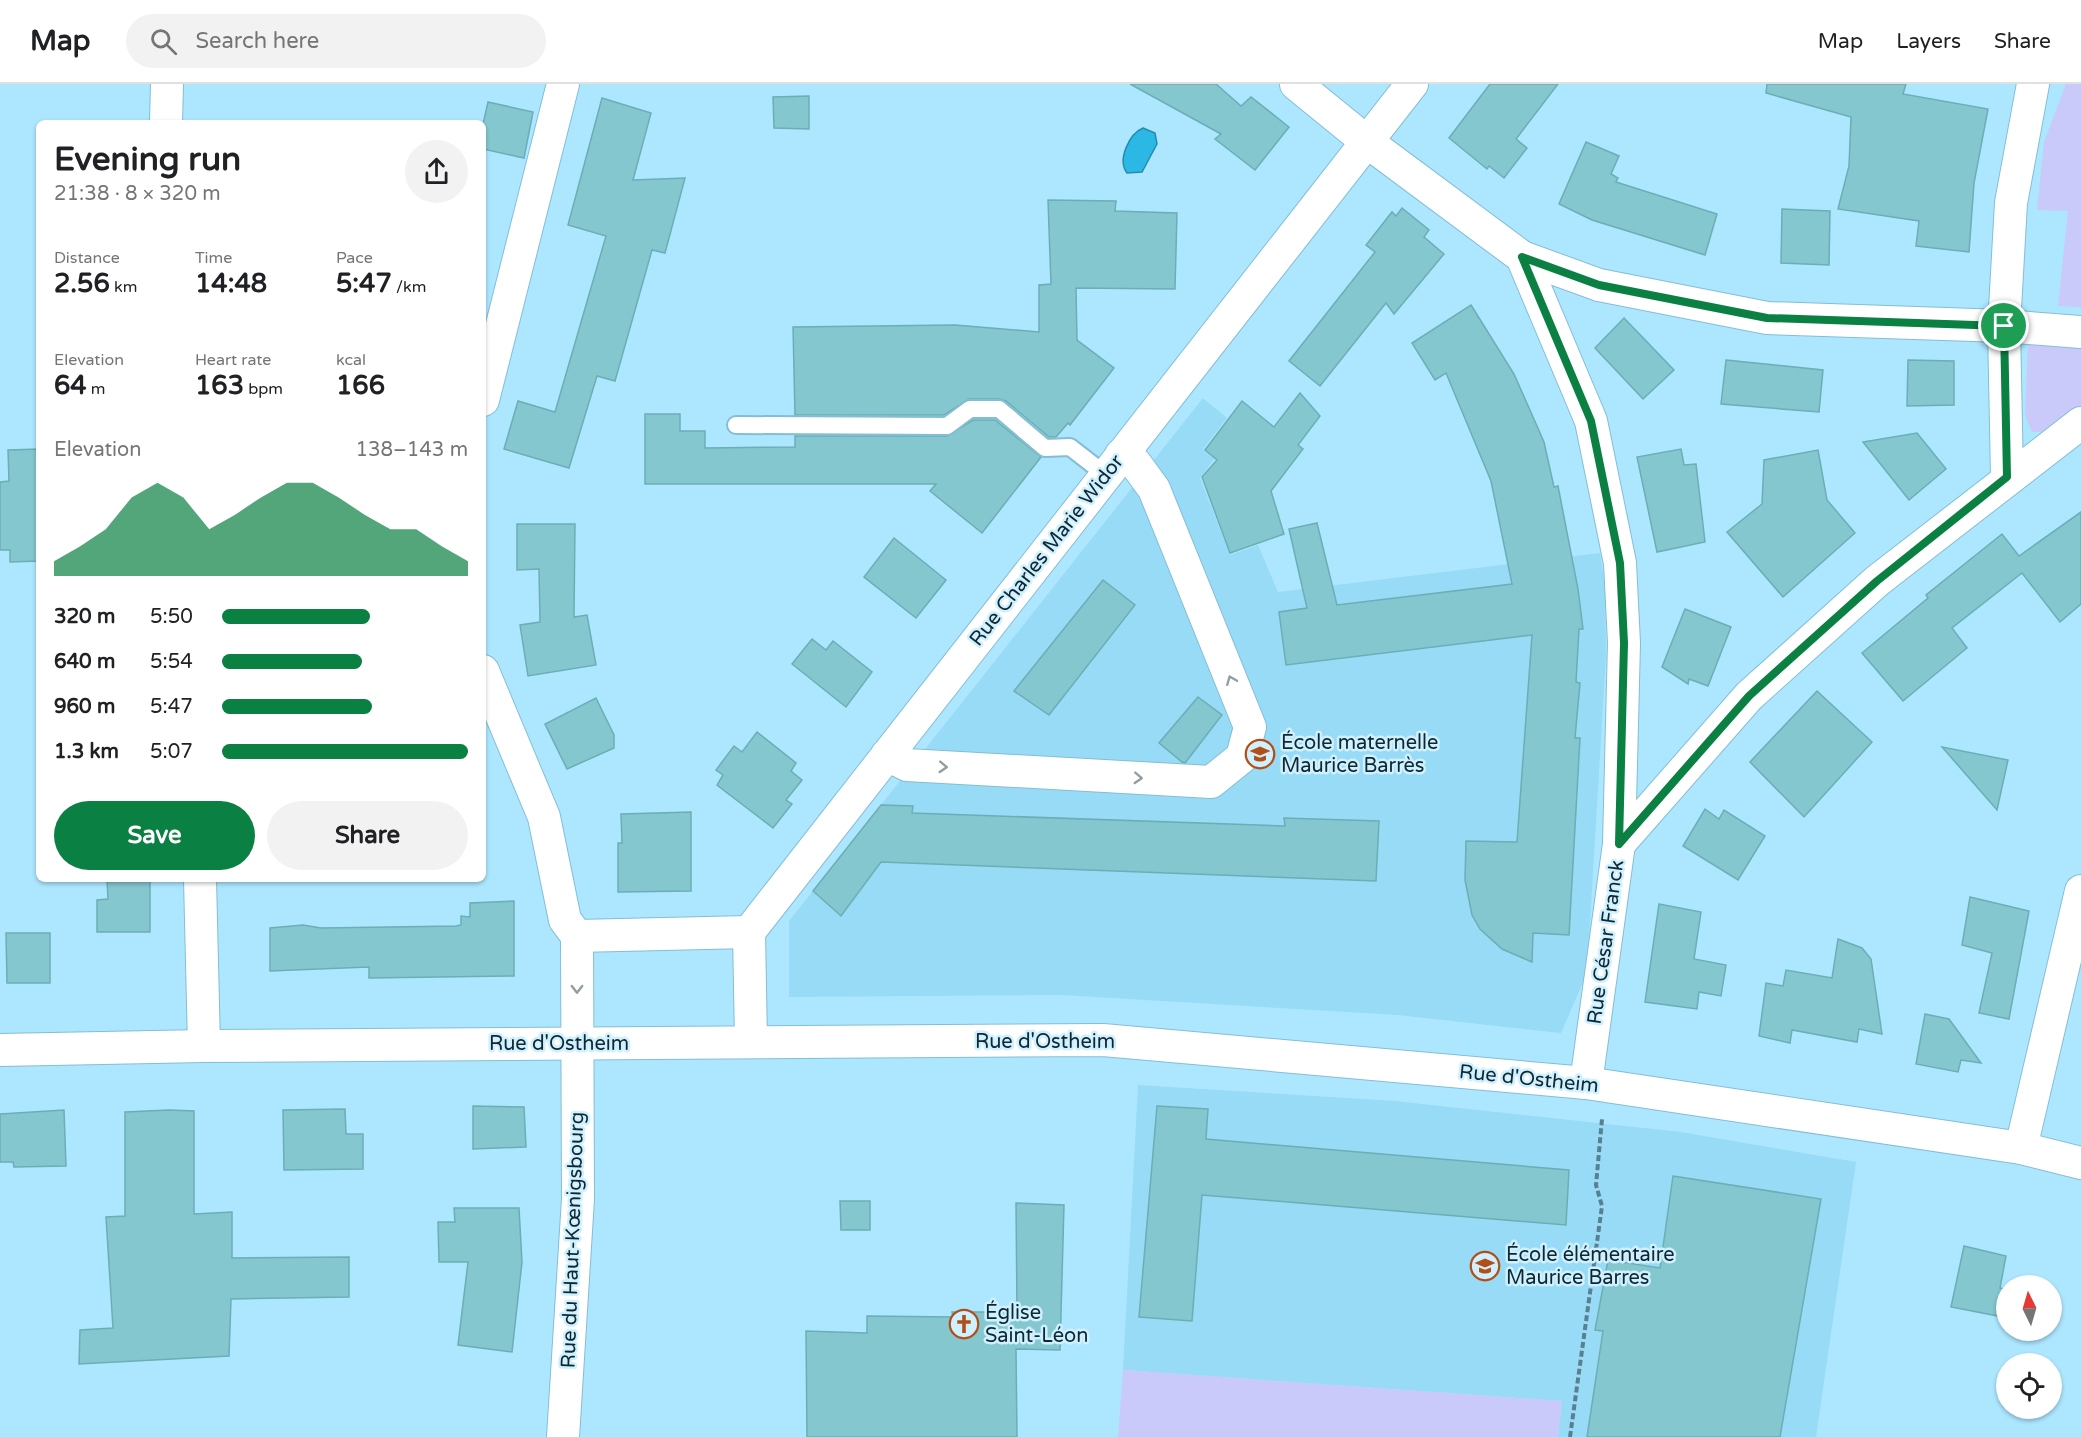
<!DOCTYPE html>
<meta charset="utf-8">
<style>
:root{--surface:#fff;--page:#f2f2f2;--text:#202124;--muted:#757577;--line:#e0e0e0;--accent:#0b8043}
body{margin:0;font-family:"Varela Round",sans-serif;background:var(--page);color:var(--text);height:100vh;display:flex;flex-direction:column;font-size:22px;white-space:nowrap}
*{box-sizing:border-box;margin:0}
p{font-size:20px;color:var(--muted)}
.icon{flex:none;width:33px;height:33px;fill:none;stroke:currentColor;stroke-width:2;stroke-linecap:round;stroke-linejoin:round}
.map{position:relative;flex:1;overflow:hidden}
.sheet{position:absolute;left:36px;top:36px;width:450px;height:762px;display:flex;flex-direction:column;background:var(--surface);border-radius:9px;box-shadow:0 2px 4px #0004}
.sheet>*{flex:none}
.needle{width:39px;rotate:355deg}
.buttons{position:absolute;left:1996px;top:1191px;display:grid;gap:12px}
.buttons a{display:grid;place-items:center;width:66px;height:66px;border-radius:50%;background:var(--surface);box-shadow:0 2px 4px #0004;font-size:30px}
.pin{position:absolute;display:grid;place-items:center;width:51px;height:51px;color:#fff;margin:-26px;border:3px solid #fff;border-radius:50%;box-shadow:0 2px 6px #0007}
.round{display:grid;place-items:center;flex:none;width:63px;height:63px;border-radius:32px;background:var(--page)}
.headline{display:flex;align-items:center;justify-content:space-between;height:102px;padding:0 18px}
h1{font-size:33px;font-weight:700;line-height:45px}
.figures{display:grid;grid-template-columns:repeat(3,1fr);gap:9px;height:102px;padding:6px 18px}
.figures div{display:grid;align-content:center}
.figures b{font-size:26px;font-weight:700}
.figures small{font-size:16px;font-weight:400}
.figures p{font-size:16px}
.chart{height:168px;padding:12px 18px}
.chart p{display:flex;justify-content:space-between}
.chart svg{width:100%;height:108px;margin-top:6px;fill:var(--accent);opacity:.7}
.primary-button{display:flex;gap:12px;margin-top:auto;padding:12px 18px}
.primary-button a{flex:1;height:69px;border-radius:36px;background:var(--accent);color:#fff;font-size:24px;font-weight:700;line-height:69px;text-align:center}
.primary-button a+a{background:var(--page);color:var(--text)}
ul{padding:0 18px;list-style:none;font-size:20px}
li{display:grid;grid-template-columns:96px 72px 1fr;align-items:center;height:45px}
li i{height:15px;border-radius:8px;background:var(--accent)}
header{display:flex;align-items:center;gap:36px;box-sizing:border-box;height:84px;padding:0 30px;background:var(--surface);border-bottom:2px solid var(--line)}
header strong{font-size:28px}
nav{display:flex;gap:33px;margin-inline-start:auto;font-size:21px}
.search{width:420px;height:54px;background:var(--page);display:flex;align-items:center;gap:15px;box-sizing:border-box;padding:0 21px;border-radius:33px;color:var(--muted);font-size:22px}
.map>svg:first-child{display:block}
.built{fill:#98dbf6}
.green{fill:#c9c9fa}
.water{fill:#2cb8e4;stroke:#238cae;stroke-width:1.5}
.building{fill:#84c7ce;stroke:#6baeb5;stroke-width:1.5}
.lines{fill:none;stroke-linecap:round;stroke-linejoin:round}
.service-casing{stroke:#84bed5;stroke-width:20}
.minor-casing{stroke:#84bed5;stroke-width:34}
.path{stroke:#588090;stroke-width:4;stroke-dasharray:6 3;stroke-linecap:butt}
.service{stroke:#fff;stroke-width:16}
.minor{stroke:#fff;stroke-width:32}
.oneway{stroke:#939ea2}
.route-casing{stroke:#fff;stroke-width:12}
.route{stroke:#0b8043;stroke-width:8}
.labels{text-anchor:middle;stroke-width:5;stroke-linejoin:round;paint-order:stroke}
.street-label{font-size:20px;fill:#0f2730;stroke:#cef0ff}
.poi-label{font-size:20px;fill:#0f2730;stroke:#cef0ff;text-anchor:start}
</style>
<header>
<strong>Map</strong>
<div class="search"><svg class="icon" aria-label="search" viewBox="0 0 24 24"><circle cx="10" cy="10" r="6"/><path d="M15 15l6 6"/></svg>Search here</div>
<nav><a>Map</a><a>Layers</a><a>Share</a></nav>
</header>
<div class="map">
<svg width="2081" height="1353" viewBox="0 0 2081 1353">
<rect width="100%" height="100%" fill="#ace7ff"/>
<g class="built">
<polygon points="1203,314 1227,334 1203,365 1214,375 1200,394 1230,471 1258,461 1278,508 1600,469 1605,501 1606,571 1587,889 1561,949 1398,931 1062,911 789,913 789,837"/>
<polygon points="1138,1001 1395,1017 1681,1048 1856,1078 1816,1353 1558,1353 1562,1317 1123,1286"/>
</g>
<g class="green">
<polygon points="2066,0 2081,0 2081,223 2058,222 2068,127 2037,126 2044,58"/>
<polygon points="2028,256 2081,257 2081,322 2052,342 2041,348 2032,348 2025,331"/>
<polygon points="1123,1286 1562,1317 1558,1353 1118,1353"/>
</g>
<path class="water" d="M1143,44L1155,49L1157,60L1142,88L1127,89C1117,76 1129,50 1143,44Z"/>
<g class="building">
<polygon points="1130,0 1216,0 1241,22 1251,13 1289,43 1255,86 1215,55 1221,50"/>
<polygon points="1490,0 1558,0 1516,55 1527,64 1504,94 1489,82 1487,85 1449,54"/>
<polygon points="1767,0 1906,0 1903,10 1988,25 1974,99 1969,168 1916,162 1919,137 1838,125 1849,82 1851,33 1766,9"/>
<polygon points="809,12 809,45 774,44 773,13"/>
<polygon points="602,14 651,29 633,96 685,94 665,169 652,166 615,297 597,292 569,384 504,365 518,317 555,328 606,152 568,141"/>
<polygon points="488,18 533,28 524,74 483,65 483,40"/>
<polygon points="1586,58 1619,72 1611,90 1618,94 1616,98 1717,130 1705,171 1592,136 1559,120"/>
<polygon points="1048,116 1116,117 1115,127 1177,129 1175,205 1076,204 1077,256 1114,284 1070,341 1068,339 1056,353 1049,353 1006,317 999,315 969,315 944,331 795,331 793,243 955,241 1039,248 1039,201 1051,200"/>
<polygon points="1402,124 1429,146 1424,153 1444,170 1394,230 1386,219 1320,302 1289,277 1375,168 1366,161 1392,128 1396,132"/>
<polygon points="1782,125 1830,127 1829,181 1781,179"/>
<polygon points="1471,221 1514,290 1544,358 1554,403 1558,402 1578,505 1583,545 1579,545 1576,598 1580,599 1575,654 1580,654 1569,851 1533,849 1532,878 1502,865 1480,845 1472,831 1465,796 1466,757 1517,758 1532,551 1286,581 1279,528 1307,524 1289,445 1317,439 1337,521 1512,500 1491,397 1446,289 1435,296 1412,259"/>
<polygon points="1624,234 1674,286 1643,315 1595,264"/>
<polygon points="1726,276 1823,286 1819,328 1721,320"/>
<polygon points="1908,276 1954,277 1954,321 1907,322"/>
<polygon points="1300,309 1320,332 1298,361 1303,365 1271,407 1284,450 1230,469 1202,393 1217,376 1205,366 1242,317 1274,343"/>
<polygon points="645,330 680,330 680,347 705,347 705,364 795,363 795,352 947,352 973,336 995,336 1041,373 982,449 930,407 936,400 645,400"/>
<polygon points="1917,349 1946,385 1909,416 1863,358"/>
<polygon points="39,365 39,477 10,478 10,466 0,466 0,398 9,397 8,366"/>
<polygon points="1681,365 1684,381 1696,380 1705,458 1657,468 1637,373"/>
<polygon points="1818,366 1827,416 1855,449 1783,513 1727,448 1762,420 1764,376"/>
<polygon points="2081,428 2081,520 2060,538 2022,489 1952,544 1967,564 1903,617 1862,569 1928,514 1926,511 2002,450 2019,472"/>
<polygon points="517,440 575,440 574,533 587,531 596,581 528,592 520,541 540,538 539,485 517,486"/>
<polygon points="894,454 946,496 916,534 864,493"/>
<polygon points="1103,496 1135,521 1049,631 1014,607"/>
<polygon points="1685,525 1731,543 1708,602 1689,595 1688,600 1662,583"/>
<polygon points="812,555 826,566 833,557 872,588 846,623 792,580"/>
<polygon points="1817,607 1872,658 1804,733 1750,678"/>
<polygon points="1198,613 1222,631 1185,679 1182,678 1159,659"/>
<polygon points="596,614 614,651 614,664 567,685 545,640"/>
<polygon points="757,648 796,679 791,687 802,696 786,716 792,720 773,744 717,701 723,691 716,686 734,662 742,668"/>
<polygon points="1942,663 2008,676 1997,726"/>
<polygon points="881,721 913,722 912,729 1285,742 1284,734 1379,737 1376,797 881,778 841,832 813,807"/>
<polygon points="1705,725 1719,735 1724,726 1765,752 1738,796 1683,762"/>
<polygon points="691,728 691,807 618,808 618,759 622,759 621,730"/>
<polygon points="107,795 150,795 150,848 97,848 97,816 108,815"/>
<polygon points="1970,813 2029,827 2009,935 1979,929 1992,869 1962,861"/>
<polygon points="514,817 514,892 369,894 369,883 270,887 270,844 303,841 321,844 456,842 461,841 461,832 470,833 470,819"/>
<polygon points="1659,820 1701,828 1694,875 1726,881 1721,912 1699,908 1697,925 1645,918"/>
<polygon points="6,849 50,849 50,899 7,899"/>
<polygon points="1838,855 1862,864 1871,875 1882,950 1859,945 1857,958 1792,946 1790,959 1759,952 1766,899 1783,902 1786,886 1832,894"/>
<polygon points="1925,930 1949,935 1981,979 1961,976 1958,988 1916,980"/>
<polygon points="473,1022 524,1023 526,1063 473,1065"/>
<polygon points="1157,1022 1208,1025 1206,1055 1569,1086 1566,1141 1202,1111 1192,1237 1139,1233"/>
<polygon points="345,1025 346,1050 363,1050 363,1085 284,1086 283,1026"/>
<polygon points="64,1026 66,1082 14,1083 13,1078 0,1078 0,1030"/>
<polygon points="169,1026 194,1027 194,1130 232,1128 232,1174 349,1173 349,1213 231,1215 229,1272 79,1280 80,1246 113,1244 106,1133 125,1132 125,1028"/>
<polygon points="1673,1092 1821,1115 1780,1353 1587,1353 1603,1247 1595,1246 1608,1176 1660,1184"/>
<polygon points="840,1117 870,1117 870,1146 841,1146"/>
<polygon points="1016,1119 1064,1121 1060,1266 1016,1265 1017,1353 807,1353 806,1247 867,1249 867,1232 953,1233 952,1228 1017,1228"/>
<polygon points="454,1124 519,1124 522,1178 512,1268 458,1261 468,1178 439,1178 438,1138 455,1138"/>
<polygon points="1964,1162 2006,1172 2000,1204 2007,1206 2003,1233 1951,1223"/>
</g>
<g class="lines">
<g class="service-casing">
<polyline id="service" points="736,341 947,342 970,325 999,325 1045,364 1070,363 1106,391"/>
</g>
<g class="minor-casing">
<g id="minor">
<polyline points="1296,0 1366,57 1522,173 1591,337 1620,479 1624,559 1619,760 1586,999"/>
<polyline points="166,39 167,0"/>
<polyline points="1522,173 1599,201 1767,234 2004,242 2081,248"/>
<polyline points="483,316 563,0"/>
<polyline points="2007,393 2004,242 2011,119 2033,0"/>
<polyline points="483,587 544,733 565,836 577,852 578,1115 563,1353"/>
<polyline points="887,671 907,681 1211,698 1242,673 1250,643 1154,405 1135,379 1121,371"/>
<polyline points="1619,760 1749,612 1877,497 2081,339"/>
<polyline points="200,795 204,962"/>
<polyline points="577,852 749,848"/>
<polyline points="751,957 749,848 1412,0"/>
<polyline points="0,966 204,962 1103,956 1586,999 2021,1064 2081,1079"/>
<polyline points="2021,1064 2081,807"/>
</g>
</g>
<polyline class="path" points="1570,1353 1602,1122 1596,1101 1602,1035"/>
<use href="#service" class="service"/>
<use href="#minor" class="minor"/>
</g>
<defs><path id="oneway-chevron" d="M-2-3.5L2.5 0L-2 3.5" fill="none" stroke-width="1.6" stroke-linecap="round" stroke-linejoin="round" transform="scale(1.5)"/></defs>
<g class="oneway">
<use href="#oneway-chevron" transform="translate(1231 596) rotate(-112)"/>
<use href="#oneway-chevron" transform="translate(943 683) rotate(3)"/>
<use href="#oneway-chevron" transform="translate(1138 694) rotate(3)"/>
<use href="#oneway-chevron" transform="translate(577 905) rotate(90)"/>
</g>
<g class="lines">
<g class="route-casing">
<polygon id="route" points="1522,173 1599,201 1767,234 2004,242 2007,393 1877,497 1749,612 1619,760 1624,559 1620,479 1591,337"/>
</g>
<use href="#route" class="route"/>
</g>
<defs>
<g id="school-ring" transform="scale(1.5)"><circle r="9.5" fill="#cef0ff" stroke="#b24f19" stroke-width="1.5"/><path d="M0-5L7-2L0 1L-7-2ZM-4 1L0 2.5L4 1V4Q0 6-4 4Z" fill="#b24f19"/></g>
<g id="church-ring" transform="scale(1.5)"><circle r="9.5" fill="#cef0ff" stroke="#b24f19" stroke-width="1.5"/><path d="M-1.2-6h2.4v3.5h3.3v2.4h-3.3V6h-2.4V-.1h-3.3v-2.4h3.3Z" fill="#b24f19"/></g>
</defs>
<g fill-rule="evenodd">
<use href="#school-ring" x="1260" y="670"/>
<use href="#school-ring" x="1485" y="1182"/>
<use href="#church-ring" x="964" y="1240"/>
</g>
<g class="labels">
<g class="street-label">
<text transform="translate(1046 466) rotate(-52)" y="7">Rue Charles Marie Widor</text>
<text transform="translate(1605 858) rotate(-82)" y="7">Rue César Franck</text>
<text x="1045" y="964">Rue d'Ostheim</text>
<text x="559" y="966">Rue d'Ostheim</text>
<text transform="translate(1529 994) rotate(6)" y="7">Rue d'Ostheim</text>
<text transform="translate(572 1156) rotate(-88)" y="7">Rue du Haut-Kœnigsbourg</text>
</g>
<g class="poi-label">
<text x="1281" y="665">École maternelle<tspan x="1281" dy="23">Maurice Barrès</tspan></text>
<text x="1506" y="1177">École élémentaire<tspan x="1506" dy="23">Maurice Barres</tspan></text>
<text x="985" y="1235">Église<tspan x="985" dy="23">Saint-Léon</tspan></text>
</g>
</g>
</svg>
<div class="buttons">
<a><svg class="needle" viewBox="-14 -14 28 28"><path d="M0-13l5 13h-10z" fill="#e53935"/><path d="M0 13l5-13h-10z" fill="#757577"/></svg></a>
<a><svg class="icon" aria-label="locate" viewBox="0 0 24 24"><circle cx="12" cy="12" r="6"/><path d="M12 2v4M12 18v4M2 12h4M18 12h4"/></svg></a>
</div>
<div class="pin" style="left:2004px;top:242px;background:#1e9e55"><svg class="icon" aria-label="arrive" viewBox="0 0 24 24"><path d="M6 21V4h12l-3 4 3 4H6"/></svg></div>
<section class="sheet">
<div class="headline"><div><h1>Evening run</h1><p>21:38 · 8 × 320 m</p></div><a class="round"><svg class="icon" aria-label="share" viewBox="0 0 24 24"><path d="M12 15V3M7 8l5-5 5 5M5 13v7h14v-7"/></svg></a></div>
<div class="figures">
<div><p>Distance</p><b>2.56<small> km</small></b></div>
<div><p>Time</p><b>14:48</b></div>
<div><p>Pace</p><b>5:47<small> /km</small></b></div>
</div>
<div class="figures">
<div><p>Elevation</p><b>64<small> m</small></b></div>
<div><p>Heart rate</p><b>163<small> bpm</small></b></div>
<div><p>kcal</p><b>166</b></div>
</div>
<div class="chart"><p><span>Elevation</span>138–143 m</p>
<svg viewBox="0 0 160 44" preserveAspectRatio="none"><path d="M0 44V38L10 32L20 25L30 12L40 6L50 12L60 25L70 19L80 12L90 6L100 6L110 12L120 19L130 25L140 25L150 32L160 38V44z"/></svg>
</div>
<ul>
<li><b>320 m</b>5:50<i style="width:60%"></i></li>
<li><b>640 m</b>5:54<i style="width:57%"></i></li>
<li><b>960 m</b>5:47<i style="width:61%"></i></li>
<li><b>1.3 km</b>5:07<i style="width:100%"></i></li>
</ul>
<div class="primary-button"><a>Save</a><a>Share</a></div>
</section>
</div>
